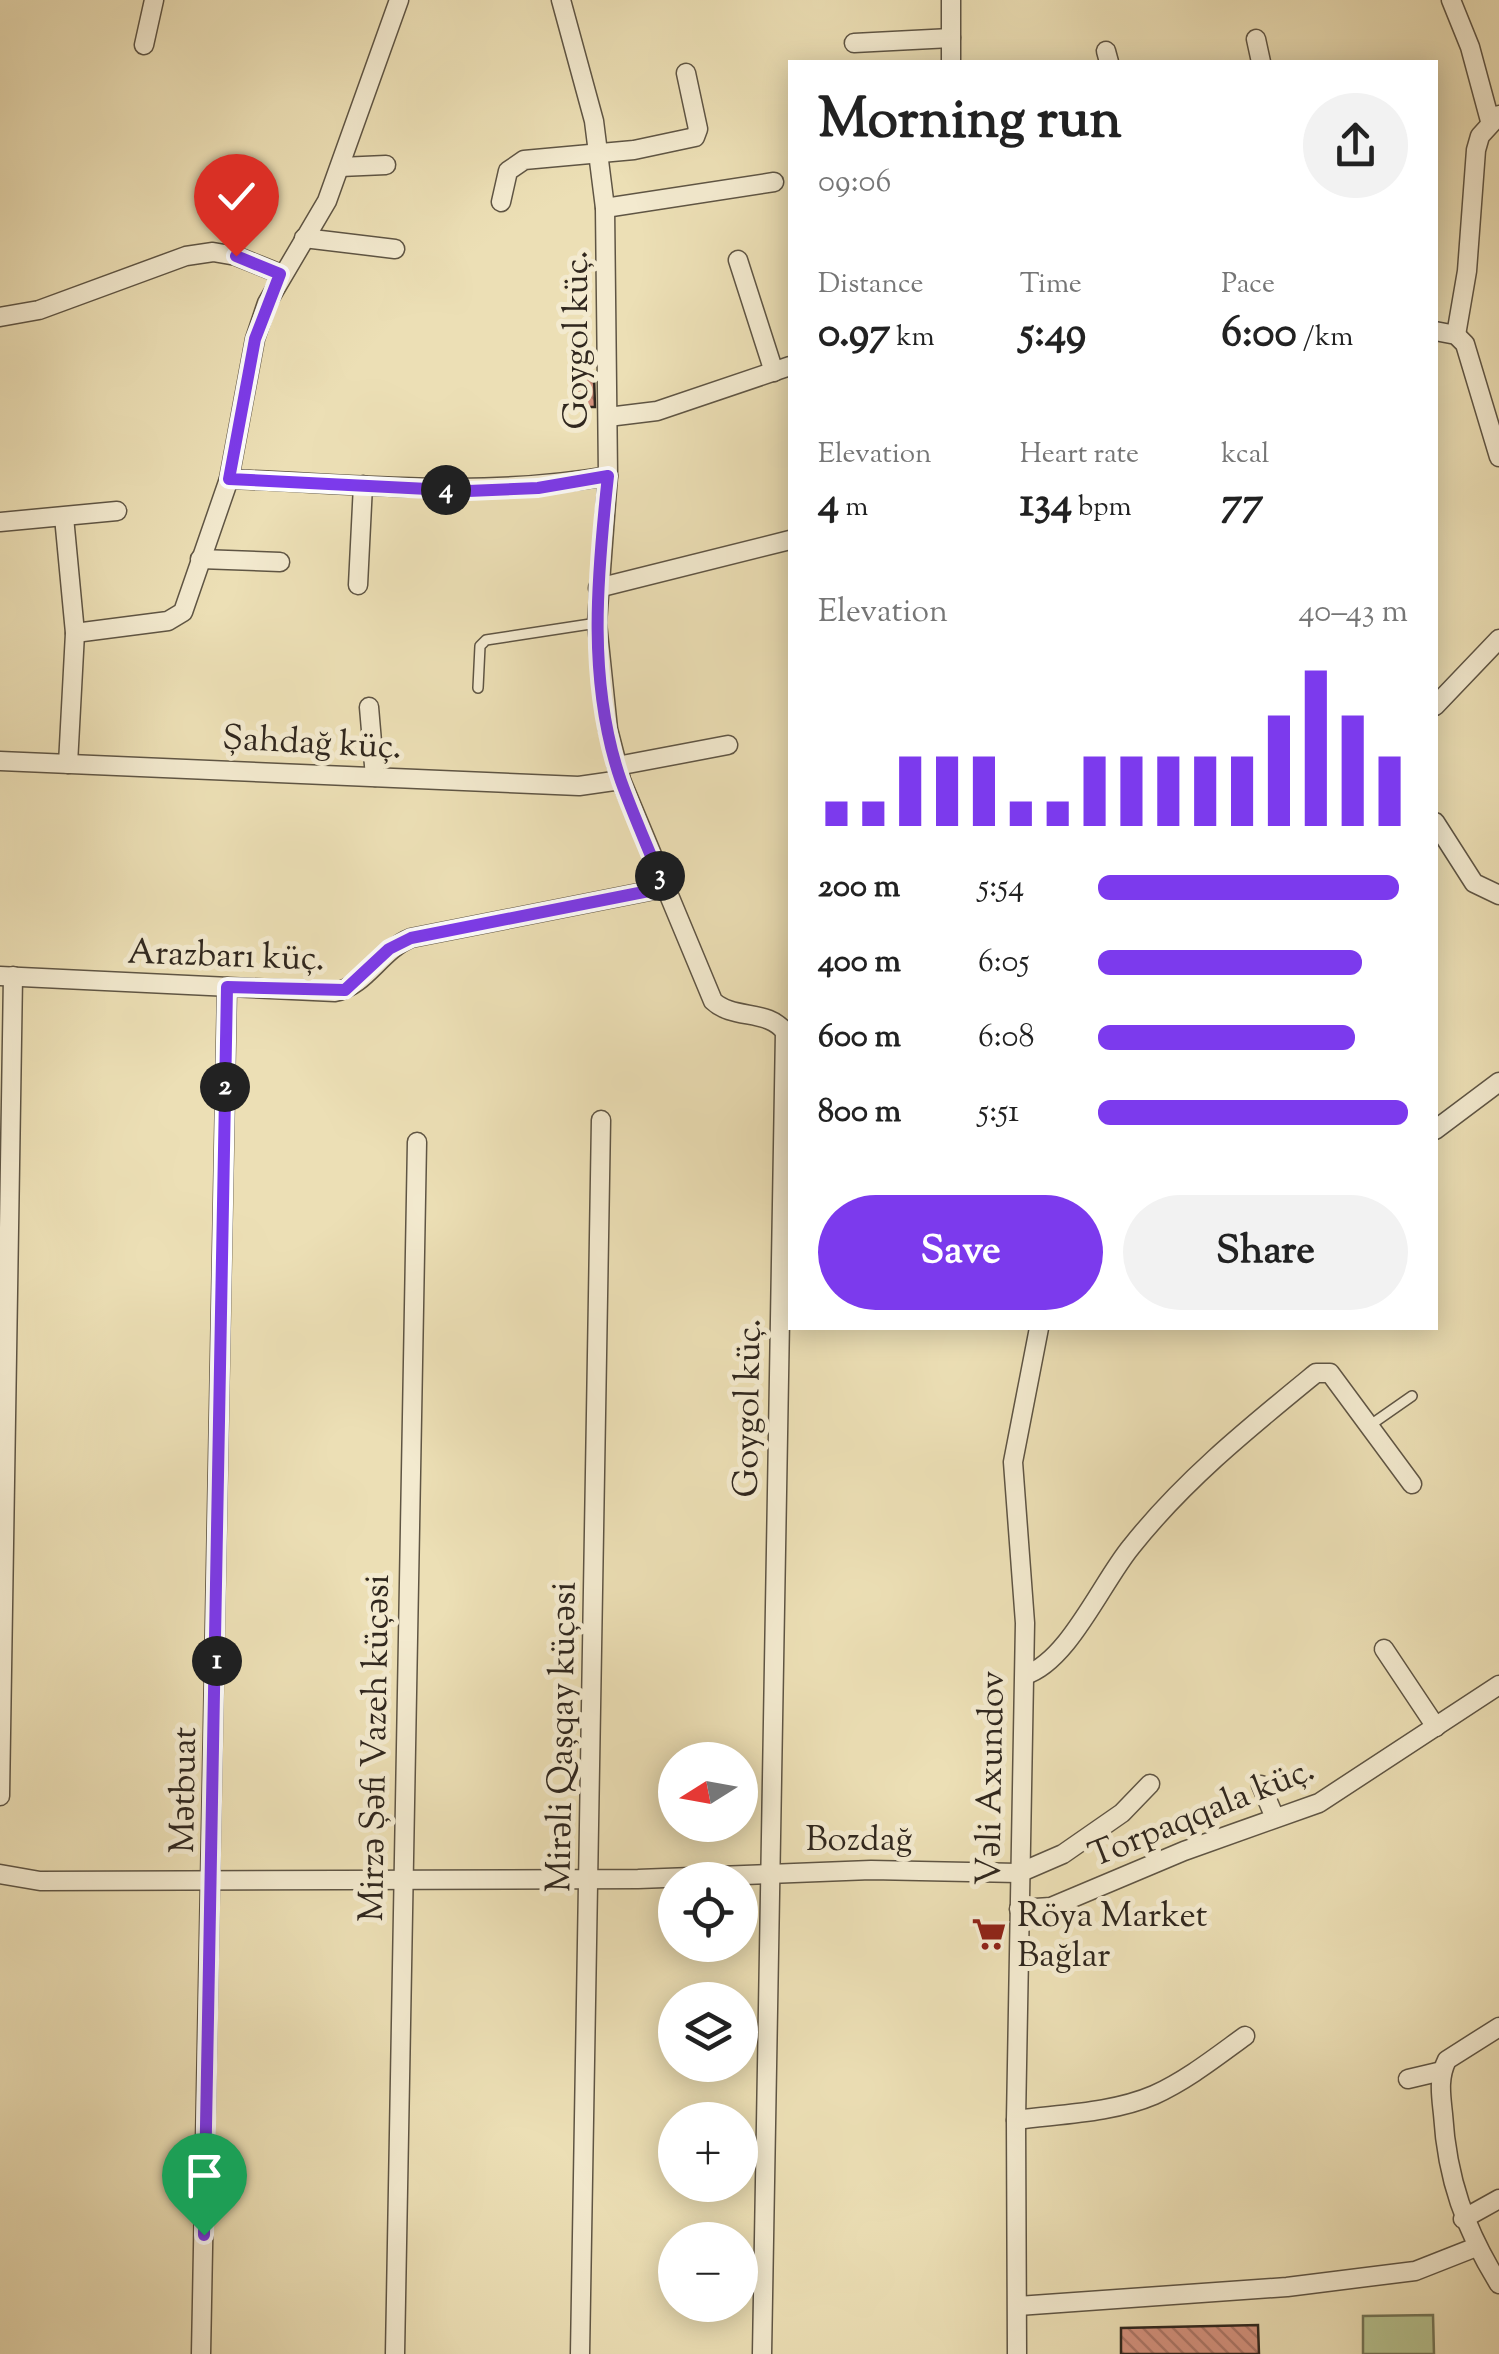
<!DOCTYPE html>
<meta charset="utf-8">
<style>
:root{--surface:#fff;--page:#f2f2f2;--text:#222;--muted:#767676;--accent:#7c3aed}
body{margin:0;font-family:"Sorts Mill Goudy",serif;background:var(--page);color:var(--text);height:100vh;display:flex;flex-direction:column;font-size:38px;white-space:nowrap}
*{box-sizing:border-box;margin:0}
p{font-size:32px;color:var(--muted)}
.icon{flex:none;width:55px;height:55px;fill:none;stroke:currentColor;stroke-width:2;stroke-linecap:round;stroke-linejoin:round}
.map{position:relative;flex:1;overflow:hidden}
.panel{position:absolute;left:788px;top:60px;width:650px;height:1270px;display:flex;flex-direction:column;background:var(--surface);border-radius:0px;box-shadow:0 5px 25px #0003}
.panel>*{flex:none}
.needle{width:65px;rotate:259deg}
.fabs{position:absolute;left:658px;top:1742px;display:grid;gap:20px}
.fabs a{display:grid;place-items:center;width:100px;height:100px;border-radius:50%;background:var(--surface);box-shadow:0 5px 25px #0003;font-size:50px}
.pin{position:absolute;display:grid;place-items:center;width:85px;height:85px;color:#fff;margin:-102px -42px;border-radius:50% 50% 50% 0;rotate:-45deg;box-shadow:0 0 10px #0007}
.pin .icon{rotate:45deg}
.km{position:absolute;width:50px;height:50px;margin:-25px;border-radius:50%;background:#222;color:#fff;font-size:28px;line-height:50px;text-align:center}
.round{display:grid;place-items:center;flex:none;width:105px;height:105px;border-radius:52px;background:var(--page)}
.headline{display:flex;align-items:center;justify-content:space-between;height:170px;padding:0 30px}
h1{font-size:55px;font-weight:800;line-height:75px}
.metrics{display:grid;grid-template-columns:repeat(3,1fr);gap:15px;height:170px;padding:10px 30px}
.metrics div{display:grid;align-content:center}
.metrics b{font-size:42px;font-weight:800}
.metrics small{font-size:28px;font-weight:400}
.metrics p{font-size:28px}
.chart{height:280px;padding:20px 30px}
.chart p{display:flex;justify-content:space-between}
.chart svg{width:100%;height:180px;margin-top:10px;stroke:var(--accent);stroke-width:6}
.cta{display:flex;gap:20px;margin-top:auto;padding:20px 30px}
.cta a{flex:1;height:115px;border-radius:60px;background:var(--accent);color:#fff;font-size:40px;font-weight:800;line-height:115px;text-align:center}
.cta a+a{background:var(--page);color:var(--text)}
ul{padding:0 30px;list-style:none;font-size:32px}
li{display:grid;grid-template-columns:160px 120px 1fr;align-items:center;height:75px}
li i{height:25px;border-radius:12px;background:var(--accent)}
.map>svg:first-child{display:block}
.green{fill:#b6c28f;stroke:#737456;stroke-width:2.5}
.building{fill:url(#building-back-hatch);stroke:#30271e;stroke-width:2.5}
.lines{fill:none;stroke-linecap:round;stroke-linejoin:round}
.lane-casing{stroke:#5f5544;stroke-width:12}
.street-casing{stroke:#5f5544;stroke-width:21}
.lane{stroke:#f3eacf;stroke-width:9}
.street{stroke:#f3eacf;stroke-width:18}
.route-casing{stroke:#fff;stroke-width:20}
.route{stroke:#7c3aed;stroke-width:12}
.labels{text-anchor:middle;stroke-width:10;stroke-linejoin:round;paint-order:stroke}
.street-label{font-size:35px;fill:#30271e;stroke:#f3eacf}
.poi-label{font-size:35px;fill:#30271e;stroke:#f3eacf;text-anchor:start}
</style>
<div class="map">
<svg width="1499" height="2354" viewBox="0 0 1499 2354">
<defs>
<pattern id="building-back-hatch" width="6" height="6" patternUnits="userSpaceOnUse" patternTransform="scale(2.5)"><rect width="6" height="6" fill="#d3917d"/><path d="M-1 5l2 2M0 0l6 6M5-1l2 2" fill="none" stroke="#ac7666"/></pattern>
</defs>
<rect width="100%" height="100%" fill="#ecdfb5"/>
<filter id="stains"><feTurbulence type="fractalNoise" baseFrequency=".002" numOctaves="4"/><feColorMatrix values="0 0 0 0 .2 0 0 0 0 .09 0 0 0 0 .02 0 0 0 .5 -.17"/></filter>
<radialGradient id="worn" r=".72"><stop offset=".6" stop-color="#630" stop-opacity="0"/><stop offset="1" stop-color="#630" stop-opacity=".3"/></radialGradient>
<polygon class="green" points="1433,2315 1434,2354 1363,2354 1363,2316"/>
<g class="building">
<polygon points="574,375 594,375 595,407 574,407"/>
<polygon points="1258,2325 1259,2354 1121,2354 1121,2328"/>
</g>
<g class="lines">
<g class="lane-casing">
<g id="lane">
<polyline points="478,688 480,646 486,640 597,623"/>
<polyline points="1369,1426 1412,1396"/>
</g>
</g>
<g class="street-casing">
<g id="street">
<path d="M561,0L594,121L605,208L608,476L597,623L608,729L621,780L713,1001C733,1020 769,1009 785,1032L762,2354"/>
<polyline points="951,0 951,62"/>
<polyline points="1451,0 1470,47 1490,121"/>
<polyline points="1256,39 1261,62"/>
<polyline points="854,43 951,38"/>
<polyline points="144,45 154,0"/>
<polyline points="1106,51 1109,62"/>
<polyline points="340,167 386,165"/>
<polyline points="501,202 508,171 524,160 634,150 695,137 698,129 686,73"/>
<polyline points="605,208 774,182"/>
<polyline points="304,238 395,249"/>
<polyline points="738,260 774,372"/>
<polyline points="0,317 39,310 186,256 213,252 236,256 281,274"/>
<polyline points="1435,331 1456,335 1465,344 1499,457"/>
<polyline points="1456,335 1467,271 1476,150 1480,136 1499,115"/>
<polyline points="608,417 657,411 790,366"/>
<path d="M229,479C361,484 476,498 608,476"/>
<polyline points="64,517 75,633 68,764"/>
<polyline points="0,522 117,511"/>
<polyline points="200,559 280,562"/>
<polyline points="358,585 363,485"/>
<polyline points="598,588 790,540"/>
<polyline points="75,633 168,621 183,612 229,479 255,339 267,303 327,201 399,0"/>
<polyline points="1435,706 1499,639"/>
<polyline points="369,707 375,777"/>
<polyline points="0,761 579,786 621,780"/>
<polyline points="617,766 728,745"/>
<polyline points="1435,822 1474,883 1499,895"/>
<path d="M0,976L335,992C366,986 381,950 411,938L664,888"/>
<polyline points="1435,1130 1499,1082"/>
<polyline points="1384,1649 1436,1727"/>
<path d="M1025,1675C1068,1662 1102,1582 1131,1547C1184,1480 1250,1427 1316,1373H1330L1412,1484"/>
<polyline points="1261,1785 1275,1818"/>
<polyline points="0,1796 13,976"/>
<polyline points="0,1874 40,1881 638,1879 871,1870 1019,1873 1063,1854 1122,1813 1150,1784"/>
<polyline points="1019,1909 1051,1907 1184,1851 1319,1803 1499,1685"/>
<path d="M1499,2027L1447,2060C1438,2078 1441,2095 1443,2114C1447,2179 1465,2229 1499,2284"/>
<polyline points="1408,2079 1442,2071"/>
<path d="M1016,2120C1061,2114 1112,2113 1154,2095C1187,2080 1216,2057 1245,2036"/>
<polyline points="1463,2219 1499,2199"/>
<polyline points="1018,2306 1287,2287 1415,2271 1476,2247"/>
<polyline points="201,2354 227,987"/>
<polyline points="395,2354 417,1142"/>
<polyline points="580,2354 601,1120"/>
<polyline points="1017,2354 1016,2120 1025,1623 1013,1462 1039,1328"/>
</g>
</g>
<use href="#lane" class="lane"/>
<use href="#street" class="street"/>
</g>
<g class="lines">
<g class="route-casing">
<path id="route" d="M204,2235L227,987L345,990L389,949L411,938L664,888C650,852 634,817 621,781C587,683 597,576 608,476L538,488L468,491L229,479L255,339L280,274L236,256"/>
</g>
<use href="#route" class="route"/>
</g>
<defs>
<g id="supermarket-bare" transform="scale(2.7)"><path d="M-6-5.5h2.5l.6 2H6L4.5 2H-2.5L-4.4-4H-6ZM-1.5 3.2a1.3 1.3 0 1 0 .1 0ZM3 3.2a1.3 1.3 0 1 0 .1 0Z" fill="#8f2418" stroke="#f3eacf" stroke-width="2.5" paint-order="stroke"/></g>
</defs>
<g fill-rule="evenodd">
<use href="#supermarket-bare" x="989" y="1934"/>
</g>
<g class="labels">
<g class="street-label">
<text transform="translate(575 340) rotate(-90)" y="12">Goygol küç.</text>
<text transform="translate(312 741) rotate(3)" y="12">Şahdağ küç.</text>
<text transform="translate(226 954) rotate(2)" y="12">Arazbarı küç.</text>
<text transform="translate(746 1408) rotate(-89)" y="12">Goygol küç.</text>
<text transform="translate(560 1737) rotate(-89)" y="12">Mirəli Qaşqay küçəsi</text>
<text transform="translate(373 1748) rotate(-89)" y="12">Mirzə Şəfi Vazeh küçəsi</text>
<text transform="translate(989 1778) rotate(-89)" y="12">Vəli Axundov</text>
<text transform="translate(182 1790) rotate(-89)" y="12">Mətbuat</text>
<text transform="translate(1201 1811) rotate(-22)" y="12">Torpaqqala küç.</text>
<text x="859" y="1850">Bozdağ</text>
</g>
<g class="poi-label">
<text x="1017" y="1926">Röya Market<tspan x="1017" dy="40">Bağlar</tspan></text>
</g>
</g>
<rect width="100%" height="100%" filter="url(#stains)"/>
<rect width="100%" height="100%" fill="url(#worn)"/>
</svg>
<div class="fabs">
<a><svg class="needle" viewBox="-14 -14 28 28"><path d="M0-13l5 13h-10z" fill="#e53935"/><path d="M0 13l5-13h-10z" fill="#767676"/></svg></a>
<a><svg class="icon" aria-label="locate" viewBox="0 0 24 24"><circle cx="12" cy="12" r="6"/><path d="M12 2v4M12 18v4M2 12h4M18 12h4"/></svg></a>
<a><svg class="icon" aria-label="layers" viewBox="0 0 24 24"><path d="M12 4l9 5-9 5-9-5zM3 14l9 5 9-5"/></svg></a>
<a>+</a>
<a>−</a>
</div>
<div class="pin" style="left:204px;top:2235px;background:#1e9e55"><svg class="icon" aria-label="arrive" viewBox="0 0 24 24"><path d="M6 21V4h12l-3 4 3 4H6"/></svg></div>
<div class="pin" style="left:236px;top:256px;background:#d93025"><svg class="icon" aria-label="check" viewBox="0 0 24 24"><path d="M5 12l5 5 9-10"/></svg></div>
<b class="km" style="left:217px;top:1661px">1</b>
<b class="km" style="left:225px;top:1087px">2</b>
<b class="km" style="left:660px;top:876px">3</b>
<b class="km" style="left:446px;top:490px">4</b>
<section class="panel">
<div class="headline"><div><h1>Morning run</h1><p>09:06</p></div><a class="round"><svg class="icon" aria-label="share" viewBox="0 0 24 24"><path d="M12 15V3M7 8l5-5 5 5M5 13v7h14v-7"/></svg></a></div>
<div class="metrics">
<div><p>Distance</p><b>0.97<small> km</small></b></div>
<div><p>Time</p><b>5:49</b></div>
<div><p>Pace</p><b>6:00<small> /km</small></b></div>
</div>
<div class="metrics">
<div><p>Elevation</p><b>4<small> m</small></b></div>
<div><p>Heart rate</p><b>134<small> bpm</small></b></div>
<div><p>kcal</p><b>77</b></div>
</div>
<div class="chart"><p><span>Elevation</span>40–43 m</p>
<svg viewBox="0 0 160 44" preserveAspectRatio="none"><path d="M5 44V38M15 44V38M25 44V27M35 44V27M45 44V27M55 44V38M65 44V38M75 44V27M85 44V27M95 44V27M105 44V27M115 44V27M125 44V17M135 44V6M145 44V17M155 44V27"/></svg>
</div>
<ul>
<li><b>200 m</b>5:54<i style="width:97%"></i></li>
<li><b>400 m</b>6:05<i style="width:85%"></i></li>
<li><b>600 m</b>6:08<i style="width:83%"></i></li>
<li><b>800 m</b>5:51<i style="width:100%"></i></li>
</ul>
<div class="cta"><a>Save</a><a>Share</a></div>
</section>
</div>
